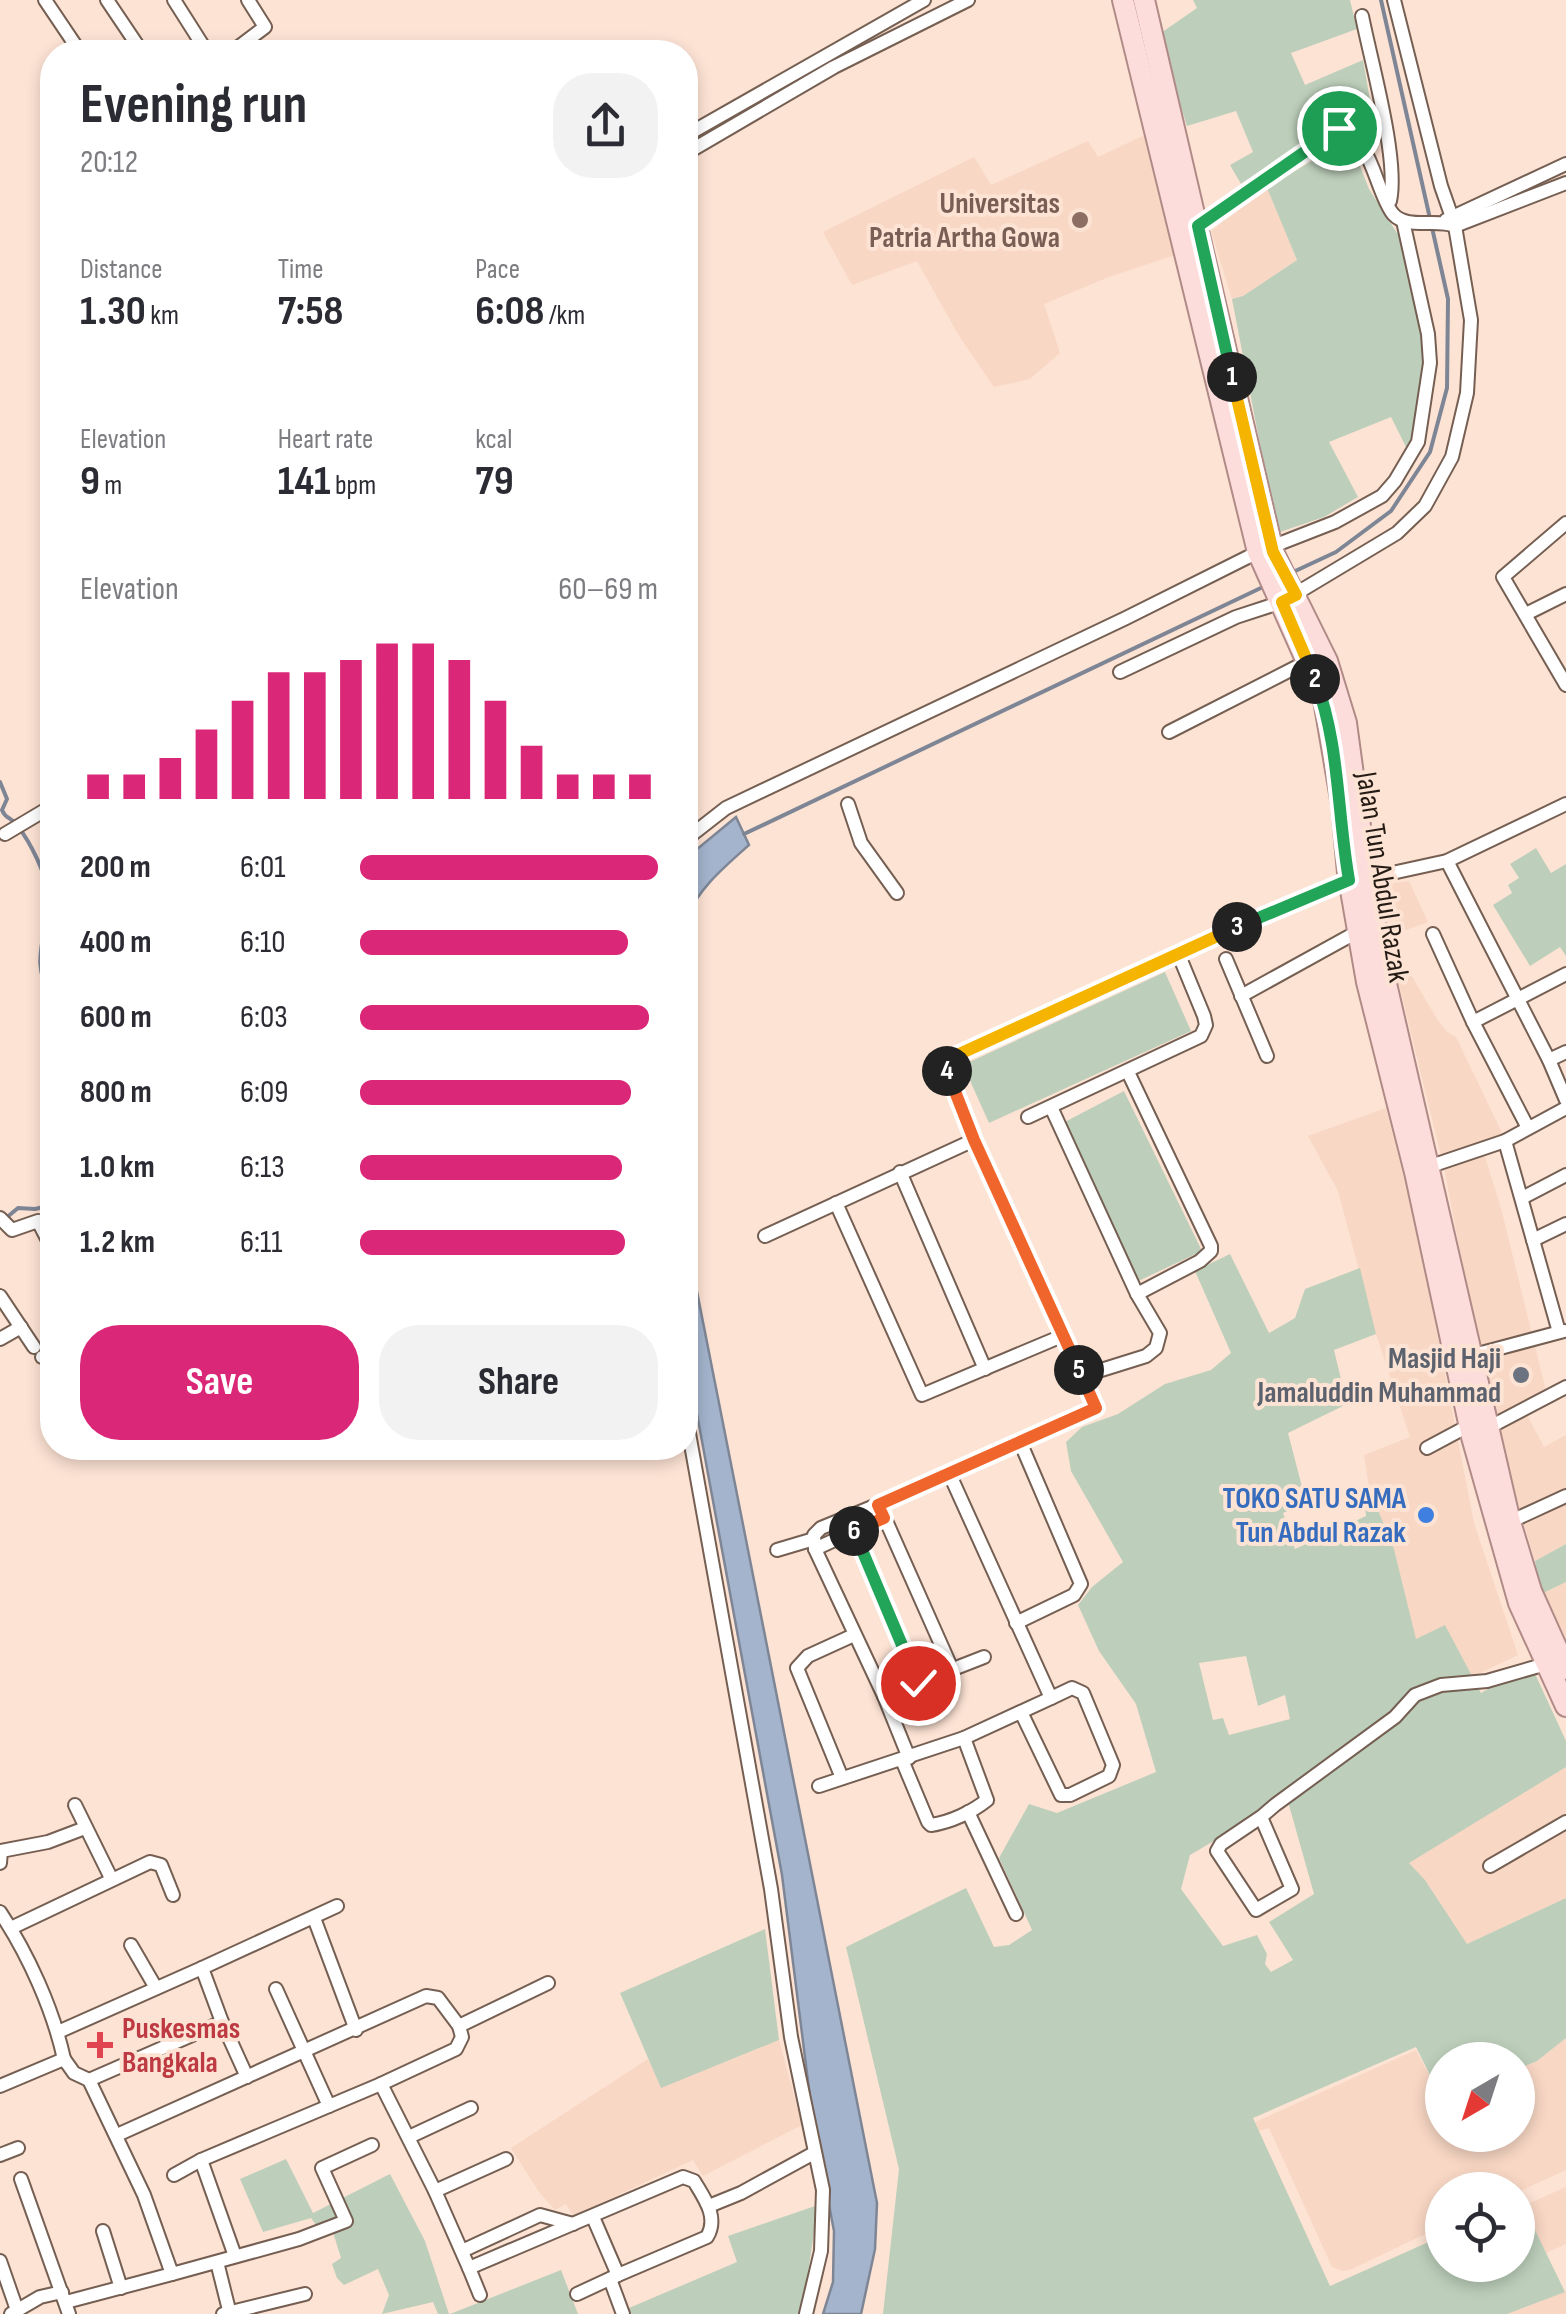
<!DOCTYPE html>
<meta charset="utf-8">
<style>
:root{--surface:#fff;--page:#f2f2f3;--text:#2b2b33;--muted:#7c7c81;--accent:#db2777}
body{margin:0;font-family:"Sofia Sans Condensed",sans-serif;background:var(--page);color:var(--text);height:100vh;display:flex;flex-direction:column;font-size:38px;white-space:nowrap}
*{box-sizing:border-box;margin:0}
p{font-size:32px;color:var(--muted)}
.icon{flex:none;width:55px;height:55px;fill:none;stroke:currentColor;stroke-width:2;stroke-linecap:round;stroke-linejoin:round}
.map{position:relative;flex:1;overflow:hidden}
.side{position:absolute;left:40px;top:40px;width:658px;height:1420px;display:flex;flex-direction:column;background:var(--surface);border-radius:40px;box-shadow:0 5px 15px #0003}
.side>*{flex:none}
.needle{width:65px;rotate:219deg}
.controls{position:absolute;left:1425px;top:2042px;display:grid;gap:20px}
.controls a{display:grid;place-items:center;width:110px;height:110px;border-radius:50%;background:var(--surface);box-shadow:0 5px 15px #0003;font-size:50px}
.pin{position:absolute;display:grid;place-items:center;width:85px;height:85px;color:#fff;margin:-42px;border:5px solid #fff;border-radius:50%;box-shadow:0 2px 10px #0007}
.km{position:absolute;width:50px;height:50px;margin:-25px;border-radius:50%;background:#222;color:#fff;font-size:28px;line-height:50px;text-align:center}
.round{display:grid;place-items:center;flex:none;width:105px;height:105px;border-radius:40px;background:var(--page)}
.overview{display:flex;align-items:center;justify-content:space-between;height:170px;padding:0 40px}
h1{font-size:55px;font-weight:700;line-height:75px}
.stats{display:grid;grid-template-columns:repeat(3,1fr);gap:15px;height:170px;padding:10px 40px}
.stats div{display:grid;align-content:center}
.stats b{font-size:42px;font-weight:700}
.stats small{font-size:28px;font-weight:400}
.stats p{font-size:28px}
.chart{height:280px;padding:20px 40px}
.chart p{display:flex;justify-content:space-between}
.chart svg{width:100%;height:180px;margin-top:10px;stroke:var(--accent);stroke-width:6}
.primary-button{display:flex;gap:20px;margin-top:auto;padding:20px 40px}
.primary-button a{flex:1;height:115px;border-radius:40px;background:var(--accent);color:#fff;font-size:40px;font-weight:700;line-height:115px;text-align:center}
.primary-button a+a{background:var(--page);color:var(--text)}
ul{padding:0 40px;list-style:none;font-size:32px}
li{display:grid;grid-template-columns:160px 120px 1fr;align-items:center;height:75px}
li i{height:25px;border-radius:12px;background:var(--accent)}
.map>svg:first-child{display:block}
.built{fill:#f8d7c4}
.green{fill:#bdcfbb;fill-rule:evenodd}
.water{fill:#a4b4cd;stroke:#7e8696;stroke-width:2.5}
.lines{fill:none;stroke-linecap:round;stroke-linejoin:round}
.stream{stroke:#7e8696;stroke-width:4}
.minor-casing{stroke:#755f52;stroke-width:16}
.primary-casing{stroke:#b08a86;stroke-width:24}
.minor{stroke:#fff;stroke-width:12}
.primary{stroke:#fddddb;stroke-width:20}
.split-1-casing{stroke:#fff;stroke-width:20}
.split-2-casing{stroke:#fff;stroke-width:20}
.split-3-casing{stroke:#fff;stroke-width:20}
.split-4-casing{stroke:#fff;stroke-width:20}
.split-5-casing{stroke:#fff;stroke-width:20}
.split-6-casing{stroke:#fff;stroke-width:20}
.split-7-casing{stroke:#fff;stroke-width:20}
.split-1{stroke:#22a559;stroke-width:12}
.split-2{stroke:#f5b400;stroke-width:12}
.split-3{stroke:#22a559;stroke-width:12}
.split-4{stroke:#f5b400;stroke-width:12}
.split-5{stroke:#f0652b;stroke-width:12}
.split-6{stroke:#f0652b;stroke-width:12}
.split-7{stroke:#22a559;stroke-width:12}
.education-dot{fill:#8d6e63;stroke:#fde3d4;stroke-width:4}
.worship-dot{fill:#6b7280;stroke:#fde3d4;stroke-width:4}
.shop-dot{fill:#3f7fe0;stroke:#fde3d4;stroke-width:4}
.health-dot{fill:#e0444e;stroke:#fde3d4;stroke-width:4}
.labels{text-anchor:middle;stroke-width:8;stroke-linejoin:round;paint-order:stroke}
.education-label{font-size:30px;font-weight:bold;fill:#785e54;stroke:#fde3d4;text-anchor:end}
.street-label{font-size:30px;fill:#241b15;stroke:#fde3d4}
.worship-label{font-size:30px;font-weight:bold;fill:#5b616d;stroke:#fde3d4;text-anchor:end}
.shop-label{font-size:30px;font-weight:bold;fill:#366cbe;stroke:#fde3d4;text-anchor:end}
.health-label{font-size:30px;font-weight:bold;fill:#be3a42;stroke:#fde3d4;text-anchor:start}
</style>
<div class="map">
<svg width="1566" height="2314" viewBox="0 0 1566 2314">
<rect width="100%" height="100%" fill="#fde3d4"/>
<g class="built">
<polygon points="1145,135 1175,255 1109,277 1044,304 1060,353 1030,379 994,387 959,336 917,261 852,285 823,232 974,157 991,185 1088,141 1098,157"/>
<polygon points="1267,188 1297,260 1243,296 1232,299 1211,231"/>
<polygon points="1409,881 1428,922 1403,931 1397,951 1437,1019 1447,1032 1456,1037 1504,1137 1482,1147 1502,1212 1546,1391 1555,1400 1527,1415 1544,1447 1566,1435 1566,1544 1535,1561 1509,1475 1477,1339 1444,1168 1375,886"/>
<polygon points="1386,1108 1417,1230 1474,1523 1518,1655 1472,1677 1445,1626 1416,1640 1394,1549 1369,1488 1364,1455 1410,1437 1376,1334 1338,1191 1308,1136"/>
<polygon points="1566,1582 1566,1649 1541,1594"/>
<polygon points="1566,1767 1566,1898 1467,1944 1425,1880 1408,1862"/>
<polygon points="1566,2038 1566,2170 1518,2192 1442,2190 1442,2226 1352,2269 1343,2271 1332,2267 1269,2128 1259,2131 1255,2122 1416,2050 1442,2099 1442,2135 1518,2135 1518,2069 1537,2061"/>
<polygon points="779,2040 802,2125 703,2176 693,2160 573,2216 566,2204 555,2210 539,2192 511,2148 648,2059 662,2087"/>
<polygon points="1566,2187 1566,2244 1546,2253 1523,2206"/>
<polygon points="1566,2291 1566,2314 1507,2314 1510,2312"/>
</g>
<g class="green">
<polygon points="1193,0 1350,0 1357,29 1291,53 1305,85 1363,60 1370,100 1241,184 1230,165 1253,152 1236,111 1187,126 1158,35 1197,8"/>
<polygon points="1346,140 1354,151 1369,189 1397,233 1409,236 1414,302 1427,368 1421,414 1407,449 1391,417 1329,442 1358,497 1324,517 1277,533 1232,299 1243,296 1297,260 1267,188"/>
<polygon points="1536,848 1551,873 1566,864 1566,956 1560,947 1530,966 1493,905 1512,893 1508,885 1519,878 1510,864"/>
<polygon points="1165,972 1191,1031 989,1123 963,1065"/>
<polygon points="1124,1091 1202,1251 1132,1284 1059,1125"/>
<path d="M1230,1254L1269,1333L1295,1318L1305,1289L1360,1268L1376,1334L1334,1350L1347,1404L1288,1433L1306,1502L1283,1513L1295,1549L1366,1516L1364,1492L1369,1488L1394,1549L1416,1639L1445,1625L1481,1693L1531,1665L1566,1741V1767L1409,1863L1425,1880L1467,1944L1566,1898V2038L1537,2061L1518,2069V2060H1442V2099L1416,2047L1253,2118L1330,2286L1442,2236V2265H1518V2202L1521,2201L1565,2292L1507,2314H883L899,2169L846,1947L966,1888L994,1947L1009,1945L1032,1930L999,1858L1029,1804L1057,1813L1156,1772L1136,1704L1099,1651L1078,1605L1092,1587L1123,1562L1071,1471L1066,1442L1082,1427L1118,1414L1165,1384L1211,1370L1231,1353L1195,1271ZM1246,1656L1258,1706L1285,1695L1290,1719L1229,1735L1223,1718L1213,1720L1199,1663ZM1287,1798L1314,1894L1269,1922L1293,1960L1271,1972L1265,1964L1267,1954L1257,1935L1223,1946L1181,1889L1190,1855Z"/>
<polygon points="1566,1544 1566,1582 1541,1594 1535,1561"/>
<polygon points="765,1929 779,2040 661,2088 620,1993"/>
<polygon points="286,2159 313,2213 390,2174 425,2241 449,2314 438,2314 433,2302 382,2314 389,2295 378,2269 344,2285 337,2278 332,2264 341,2258 332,2229 321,2232 311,2218 263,2232 240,2179"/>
<polygon points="818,2205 802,2314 631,2314 629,2308 737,2262 728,2236"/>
<polygon points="561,2270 578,2314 450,2314"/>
</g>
<g class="water">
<path d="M736,817L749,845C723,868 699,888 685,920V859Z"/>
<polygon points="685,1231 877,2203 875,2249 861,2314 823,2314 833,2282 834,2231 813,2121 782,1875 685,1349"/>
</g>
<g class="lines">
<g class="stream">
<polyline points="1291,573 1336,552 1391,511 1430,452 1447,388 1448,299 1381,0"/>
<path d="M0,782L7,799L2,810C6,820 10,816 17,825C30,842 47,874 48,896C50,928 27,966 52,993"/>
<polyline points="744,834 1265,586"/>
<polyline points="6,1218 18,1208 35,1209 52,1205"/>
</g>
<g class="minor-casing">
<g id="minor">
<polyline points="45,0 80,52"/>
<polyline points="107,0 142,52"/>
<polyline points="174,0 207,52"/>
<path d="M1362,16C1371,62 1399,159 1390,201"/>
<polyline points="232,52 265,27 248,0"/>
<polyline points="685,136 924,0"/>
<polyline points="685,154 834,67 968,0"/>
<polyline points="1446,220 1566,164"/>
<path d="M1197,226L1339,129C1371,134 1376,193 1393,214C1407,230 1437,218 1455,226L1566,183"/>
<polyline points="1566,523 1503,577 1566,685"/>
<polyline points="1526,614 1566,594"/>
<polyline points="1120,672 1236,617 1282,602 1397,533 1425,506 1452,457 1467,393 1471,320 1455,226 1441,186 1394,0"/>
<polyline points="1169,732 1312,659"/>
<polyline points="848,804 861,843 897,893"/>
<polyline points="5,834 52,806"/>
<polyline points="685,840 726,808 1126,618 1258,552 1335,522 1382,496 1395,481 1418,442 1430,363 1428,334 1403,221"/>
<polyline points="1447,861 1549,1060 1566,1100"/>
<polyline points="1433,934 1473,1022 1528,1128"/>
<polyline points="1226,959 1267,1056"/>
<polyline points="1241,996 1357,932"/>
<polyline points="1473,1022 1566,974"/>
<polyline points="1549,1060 1566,1052"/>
<polyline points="1128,1072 1211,1246 1211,1251 1200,1261 1137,1294"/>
<polyline points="1051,1107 1137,1294 1160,1333 1156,1348 1146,1356 1082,1376"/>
<polyline points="1028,1117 1201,1036 1206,1025 1204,1016 1178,953"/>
<polyline points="1505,1141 1559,1332"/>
<polyline points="1422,1169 1505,1141 1566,1108"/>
<polyline points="900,1172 985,1369"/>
<polyline points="1522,1198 1566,1175"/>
<polyline points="836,1203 922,1395 1062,1336"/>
<polyline points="0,1218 12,1230 38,1221 52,1248"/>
<polyline points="765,1236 974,1140"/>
<polyline points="1533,1240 1566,1224"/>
<polyline points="0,1296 34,1347"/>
<polyline points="0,1339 21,1327"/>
<polyline points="1470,1356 1564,1331"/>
<polyline points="42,1357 52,1353"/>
<polyline points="685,1411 771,1889 791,2037 823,2190 821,2251 806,2314"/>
<polyline points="1486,1429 1566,1387"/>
<polyline points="1427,1448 1470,1425"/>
<polyline points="879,1505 951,1667"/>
<polyline points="1505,1524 1566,1496"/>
<polyline points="854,1531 884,1517"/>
<polyline points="815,1549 854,1531 918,1683"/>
<polyline points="777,1550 814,1539"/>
<polyline points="1016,1623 1074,1595 1081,1584 1021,1444"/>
<polyline points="884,1696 984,1657"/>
<polyline points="1021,1712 1061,1795 1070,1795 1109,1776 1113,1765 1083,1693 1072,1688 1051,1698"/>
<polyline points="909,1758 884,1696 815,1549 814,1535 821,1528 950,1475 1096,1408 953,1089 947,1071 955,1056 1328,887 1447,861 1566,804"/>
<path d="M902,1760L928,1822L931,1825C951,1822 972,1812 987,1800L964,1738"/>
<polyline points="842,1778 797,1668 808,1656 854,1635"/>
<polyline points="819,1786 964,1738 1051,1698 950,1475"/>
<polyline points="75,1805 111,1878"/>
<polyline points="968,1812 1016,1914"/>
<polyline points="1261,1817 1221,1844 1217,1851 1256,1910 1292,1889 1261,1817 1275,1805 1395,1717 1415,1695 1441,1685 1487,1681 1546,1664"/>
<polyline points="0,1863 1,1851 48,1842 85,1828"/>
<polyline points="1490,1866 1566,1822"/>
<path d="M0,1912C28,1954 53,2009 64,2059"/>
<polyline points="314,1918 356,2030"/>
<polyline points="11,1928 150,1862 161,1865 173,1895"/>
<polyline points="131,1945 156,1988"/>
<polyline points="202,1968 337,1906"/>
<polyline points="276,1989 329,2106"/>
<polyline points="58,2032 202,1968 222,2022"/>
<polyline points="89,2080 222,2022 247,2077"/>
<polyline points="381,2084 456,2049 462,2037 459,2026 548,1983"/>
<polyline points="0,2086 64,2059 74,2073 89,2080 144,2195 172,2274 299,2239 346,2221 322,2168 372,2145"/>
<polyline points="117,2135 426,1996 438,1998 459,2026"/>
<polyline points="409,2137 471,2108"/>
<polyline points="0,2155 18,2148"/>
<polyline points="201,2160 235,2256"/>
<path d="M174,2175L201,2160L381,2084L435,2191L469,2268L683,2177L694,2181C704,2198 719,2217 707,2237L618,2275L593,2217"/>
<polyline points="21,2179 69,2314"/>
<polyline points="435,2191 506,2159"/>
<polyline points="709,2206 741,2193 814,2153"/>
<polyline points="103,2231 121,2288"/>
<polyline points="462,2251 540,2215 573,2224"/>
<polyline points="0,2261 17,2310"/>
<polyline points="217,2262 230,2314"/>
<polyline points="469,2268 480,2295"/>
<polyline points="610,2279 623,2314"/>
<polyline points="577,2294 618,2275"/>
<polyline points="66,2302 172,2274"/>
<polyline points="11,2314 40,2297 62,2292"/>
<polyline points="223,2314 305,2294"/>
</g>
</g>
<g class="primary-casing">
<g id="primary">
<polyline points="1123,0 1258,552 1324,700 1342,805 1348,873 1367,982 1415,1172 1472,1437 1519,1603 1566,1706"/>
<polyline points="1144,0 1273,552 1327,661 1346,723 1367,878 1384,975 1510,1522 1531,1591 1566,1669"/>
</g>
</g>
<use href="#minor" class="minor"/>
<use href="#primary" class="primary"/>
</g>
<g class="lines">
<g class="split-1-casing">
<polyline id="split-1" points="1232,377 1198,226 1339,128"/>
</g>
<g class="split-2-casing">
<polyline id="split-2" points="1232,377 1273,552 1296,595 1282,602 1315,679"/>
</g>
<g class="split-3-casing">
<path id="split-3" d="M1237,927L1349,880C1337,813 1340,744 1315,679"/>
</g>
<g class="split-4-casing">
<polyline id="split-4" points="947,1071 955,1056 1237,927"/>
</g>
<g class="split-5-casing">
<polyline id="split-5" points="947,1071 974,1140 1079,1370"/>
</g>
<g class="split-6-casing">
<polyline id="split-6" points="854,1531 884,1518 878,1505 1096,1408 1079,1370"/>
</g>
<g class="split-7-casing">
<polyline id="split-7" points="854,1531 918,1683"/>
</g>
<use href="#split-1" class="split-1"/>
<use href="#split-2" class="split-2"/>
<use href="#split-3" class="split-3"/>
<use href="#split-4" class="split-4"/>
<use href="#split-5" class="split-5"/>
<use href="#split-6" class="split-6"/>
<use href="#split-7" class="split-7"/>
</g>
<circle class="education-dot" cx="1080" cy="220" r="10"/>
<circle class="worship-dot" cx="1521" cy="1375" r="10"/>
<circle class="shop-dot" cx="1426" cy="1515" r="10"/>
<path class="health-dot" d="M95 2030h10v10h10v10h-10v10h-10v-10h-10v-10h10z"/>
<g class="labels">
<g class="education-label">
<text x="1060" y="213">Universitas<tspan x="1060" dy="34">Patria Artha Gowa</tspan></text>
</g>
<g class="street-label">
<text transform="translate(1383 877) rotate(81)" y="10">Jalan Tun Abdul Razak</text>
</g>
<g class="worship-label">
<text x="1501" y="1368">Masjid Haji<tspan x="1501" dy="34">Jamaluddin Muhammad</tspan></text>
</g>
<g class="shop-label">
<text x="1406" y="1508">TOKO SATU SAMA<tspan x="1406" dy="34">Tun Abdul Razak</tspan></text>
</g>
<g class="health-label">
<text x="122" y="2038">Puskesmas<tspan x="122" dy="34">Bangkala</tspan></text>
</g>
</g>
</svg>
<div class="controls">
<a><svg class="needle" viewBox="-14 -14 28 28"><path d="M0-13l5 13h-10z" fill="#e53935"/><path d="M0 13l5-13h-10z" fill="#7c7c81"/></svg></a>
<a><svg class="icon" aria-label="locate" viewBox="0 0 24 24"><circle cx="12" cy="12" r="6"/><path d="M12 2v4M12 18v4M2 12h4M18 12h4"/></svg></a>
</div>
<div class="pin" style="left:1339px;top:128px;background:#1e9e55"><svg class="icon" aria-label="arrive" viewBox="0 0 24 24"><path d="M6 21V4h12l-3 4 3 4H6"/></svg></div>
<div class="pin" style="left:918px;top:1683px;background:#d93025"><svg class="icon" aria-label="check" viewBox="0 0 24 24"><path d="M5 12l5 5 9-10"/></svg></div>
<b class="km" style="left:1232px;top:377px">1</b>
<b class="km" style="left:1315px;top:679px">2</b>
<b class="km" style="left:1237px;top:927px">3</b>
<b class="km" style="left:947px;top:1071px">4</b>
<b class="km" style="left:1079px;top:1370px">5</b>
<b class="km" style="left:854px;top:1531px">6</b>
<section class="side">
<div class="overview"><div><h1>Evening run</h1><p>20:12</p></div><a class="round"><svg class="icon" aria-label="share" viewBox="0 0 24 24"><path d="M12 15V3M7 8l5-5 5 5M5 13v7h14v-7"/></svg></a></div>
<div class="stats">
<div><p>Distance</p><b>1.30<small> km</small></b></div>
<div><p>Time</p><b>7:58</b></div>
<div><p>Pace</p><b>6:08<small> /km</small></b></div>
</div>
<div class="stats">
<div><p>Elevation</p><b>9<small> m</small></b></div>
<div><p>Heart rate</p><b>141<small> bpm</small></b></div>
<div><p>kcal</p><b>79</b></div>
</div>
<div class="chart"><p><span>Elevation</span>60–69 m</p>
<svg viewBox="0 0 160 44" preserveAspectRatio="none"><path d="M5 44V38M15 44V38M25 44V34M35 44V27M45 44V20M55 44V13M65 44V13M75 44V10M85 44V6M95 44V6M105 44V10M115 44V20M125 44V31M135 44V38M145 44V38M155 44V38"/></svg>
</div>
<ul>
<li><b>200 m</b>6:01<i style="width:100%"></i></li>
<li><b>400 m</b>6:10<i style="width:90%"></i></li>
<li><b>600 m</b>6:03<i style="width:97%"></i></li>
<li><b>800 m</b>6:09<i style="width:91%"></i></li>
<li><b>1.0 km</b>6:13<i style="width:88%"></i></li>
<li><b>1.2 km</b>6:11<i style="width:89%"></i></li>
</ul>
<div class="primary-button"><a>Save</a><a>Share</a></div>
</section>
</div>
